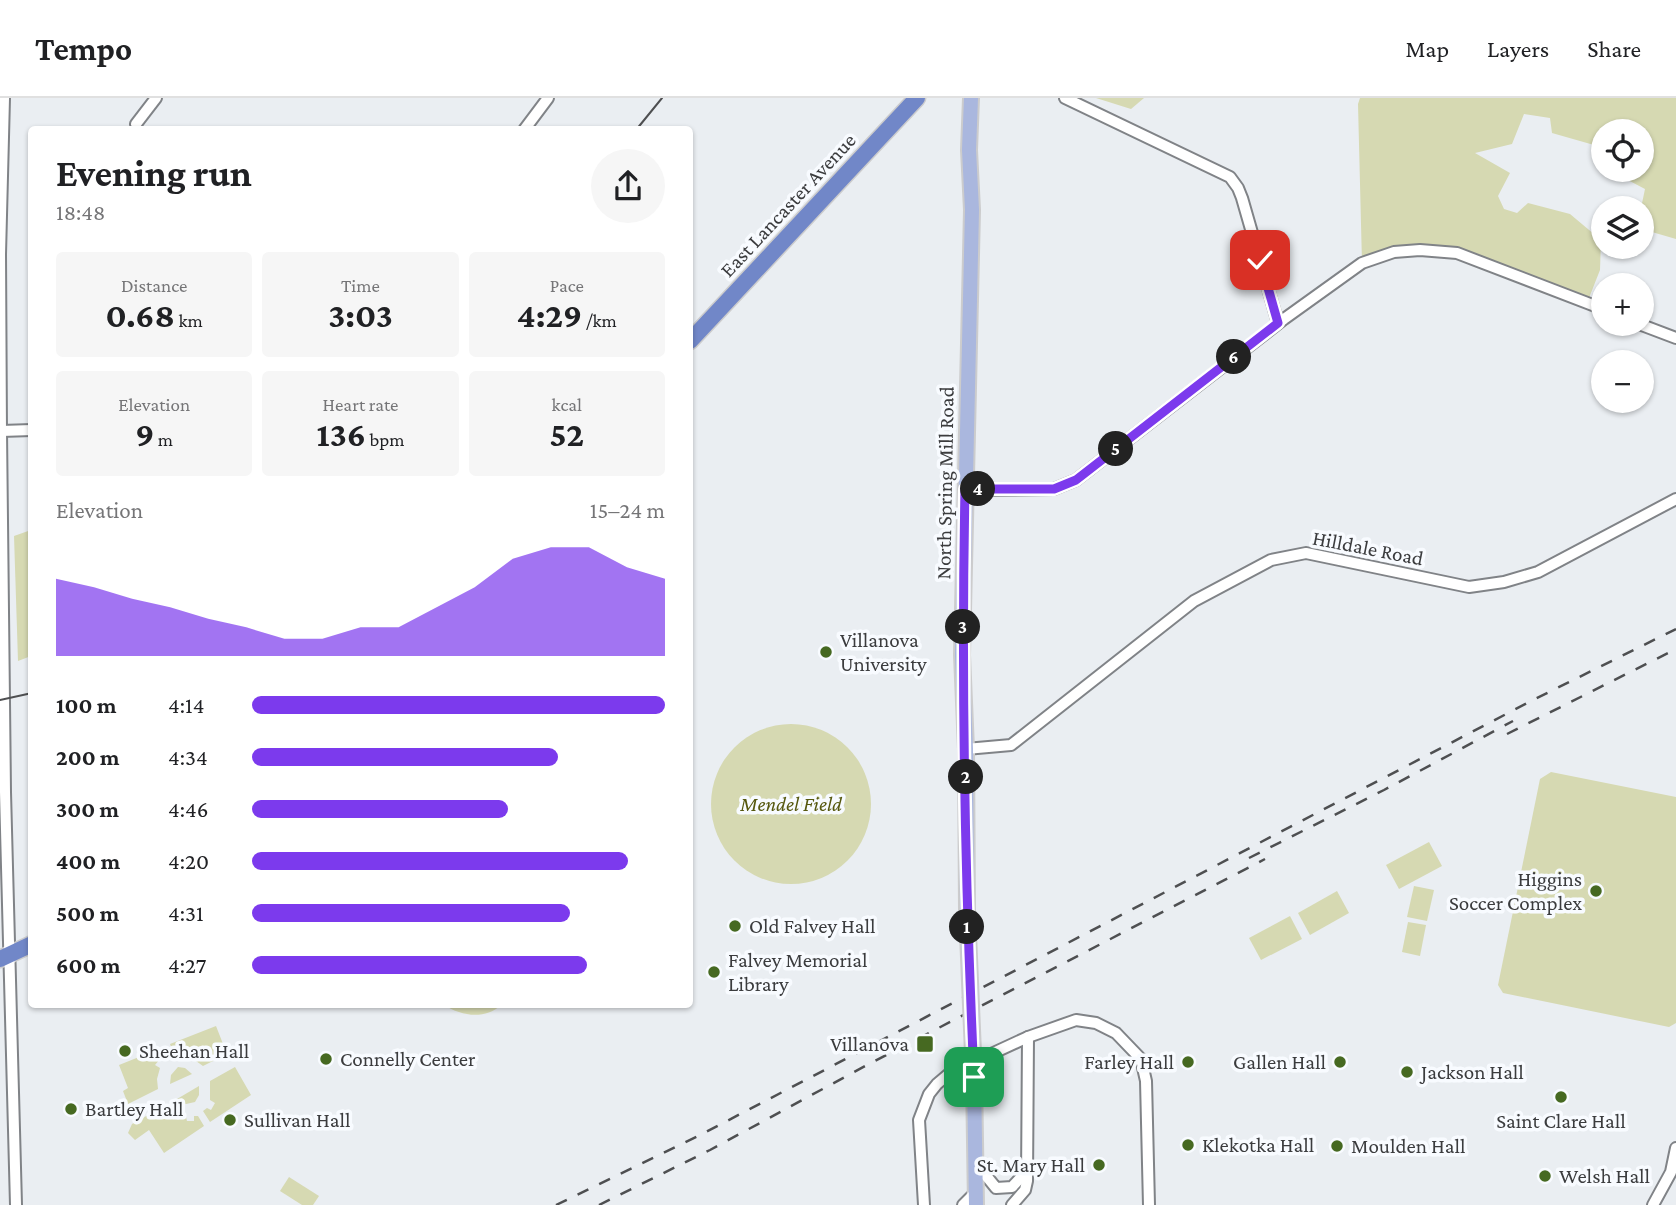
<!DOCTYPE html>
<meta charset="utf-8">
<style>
:root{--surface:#fff;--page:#f6f6f6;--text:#202124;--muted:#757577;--line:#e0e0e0;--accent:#7c3aed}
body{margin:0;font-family:"Crimson Pro",serif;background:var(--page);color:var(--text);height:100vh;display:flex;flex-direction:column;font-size:26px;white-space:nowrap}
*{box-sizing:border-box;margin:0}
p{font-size:23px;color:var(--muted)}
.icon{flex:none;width:38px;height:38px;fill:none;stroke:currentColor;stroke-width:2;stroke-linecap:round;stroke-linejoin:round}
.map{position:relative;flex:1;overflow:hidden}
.side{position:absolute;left:28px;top:28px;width:665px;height:882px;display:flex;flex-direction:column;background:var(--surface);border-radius:7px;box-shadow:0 2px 5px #0004}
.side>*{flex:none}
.fabs{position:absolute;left:1591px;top:21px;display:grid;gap:14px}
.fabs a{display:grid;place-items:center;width:63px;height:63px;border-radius:50%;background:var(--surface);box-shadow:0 2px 5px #0004;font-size:35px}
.pin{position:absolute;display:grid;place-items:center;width:60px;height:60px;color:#fff;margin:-30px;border-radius:14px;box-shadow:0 4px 10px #0006}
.km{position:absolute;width:35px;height:35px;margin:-18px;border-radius:50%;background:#222;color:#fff;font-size:19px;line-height:35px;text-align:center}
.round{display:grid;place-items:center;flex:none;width:74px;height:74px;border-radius:37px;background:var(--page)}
.overview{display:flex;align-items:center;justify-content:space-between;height:119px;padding:0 28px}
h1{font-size:38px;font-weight:700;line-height:52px}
.metrics{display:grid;grid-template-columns:repeat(3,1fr);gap:10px;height:119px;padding:7px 28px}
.metrics div{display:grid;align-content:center;border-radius:7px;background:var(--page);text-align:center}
.metrics b{font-size:35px;font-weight:700}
.metrics small{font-size:19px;font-weight:400}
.metrics p{font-size:19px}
.chart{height:196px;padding:14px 28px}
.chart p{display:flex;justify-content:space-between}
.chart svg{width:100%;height:126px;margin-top:7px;fill:var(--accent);opacity:.7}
ul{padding:0 28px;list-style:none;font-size:23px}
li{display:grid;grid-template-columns:112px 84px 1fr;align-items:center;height:52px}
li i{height:18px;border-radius:9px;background:var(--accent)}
header{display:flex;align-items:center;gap:42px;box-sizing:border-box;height:98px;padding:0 35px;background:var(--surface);border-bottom:2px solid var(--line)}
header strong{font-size:33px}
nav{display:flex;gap:38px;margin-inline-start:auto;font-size:24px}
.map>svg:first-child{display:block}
.green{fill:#d6d9b2}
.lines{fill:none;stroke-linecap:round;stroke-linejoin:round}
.minor-casing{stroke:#808387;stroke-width:14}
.major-casing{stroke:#cccccd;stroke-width:18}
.highway-casing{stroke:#cccccd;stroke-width:19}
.minor{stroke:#fff;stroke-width:10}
.major{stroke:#aab7de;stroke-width:14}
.highway{stroke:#7187c8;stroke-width:16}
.tram{stroke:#4e4f51;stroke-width:2}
.rail{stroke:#4e4f51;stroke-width:2.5;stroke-dasharray:12 12;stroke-linecap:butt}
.major-bridge-casing{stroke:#cccccd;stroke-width:18;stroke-linecap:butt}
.major-bridge{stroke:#aab7de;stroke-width:14}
.route-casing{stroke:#fff;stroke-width:14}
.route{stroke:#7c3aed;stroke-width:9}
.poi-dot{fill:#466921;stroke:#f8fbff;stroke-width:2.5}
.labels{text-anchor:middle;stroke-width:7;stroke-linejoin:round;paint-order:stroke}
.street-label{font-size:21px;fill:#3b3c3e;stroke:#f8fbff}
.poi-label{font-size:21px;fill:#3b3c3e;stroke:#f8fbff;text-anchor:start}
.park-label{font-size:21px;font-style:italic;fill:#55570d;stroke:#f8fbff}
</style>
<header>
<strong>Tempo</strong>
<nav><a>Map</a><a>Layers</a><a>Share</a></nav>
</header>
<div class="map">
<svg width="1676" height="1107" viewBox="0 0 1676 1107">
<rect width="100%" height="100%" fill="#eaeef2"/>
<g class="green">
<polygon points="1096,0 1144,0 1131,11"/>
<polygon points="1360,0 1676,0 1676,141 1645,132 1641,110 1645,91 1624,80 1627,72 1642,72 1642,33 1603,33 1603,37 1594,47 1552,35 1550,20 1524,16 1512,46 1475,55 1510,75 1498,98 1504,111 1517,115 1528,105 1570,116 1601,142 1600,172 1587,205 1457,155 1420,152 1362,165 1358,6"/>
<polygon points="31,432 31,558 18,563 14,438"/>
<circle cx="791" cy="706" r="80"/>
<polygon points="1551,674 1676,699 1676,925 1669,929 1503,895 1498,887 1540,681"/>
<polygon points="1429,744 1442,768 1399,791 1386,767"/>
<polygon points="1414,788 1434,792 1427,823 1407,819"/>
<polygon points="1337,793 1349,815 1310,837 1298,815"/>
<polygon points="1290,818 1302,841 1261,862 1249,840"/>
<polygon points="1408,824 1426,827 1420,858 1402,854"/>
<path d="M444,907H443H501C485,922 461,918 444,907Z"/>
<polygon points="216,928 225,951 227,950 229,955 203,968 189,958 189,954 181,952 180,957 173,954 170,946"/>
<polygon points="164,949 167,962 160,961 155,967 160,970 157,981 158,991 128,1006 123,993 128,990 119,967"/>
<polygon points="178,969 185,970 192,976 170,986 171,977"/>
<polygon points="235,969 251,997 210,1024 203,1013 207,1010 211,1012 215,1005 210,1002 210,983"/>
<polygon points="199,988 199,997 195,1004 186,1006 177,1001"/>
<polygon points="164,1008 186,1019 187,1023 194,1023 194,1018 198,1018 204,1028 164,1055 149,1032 135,1042 128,1035 132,1026"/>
<polygon points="289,1079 319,1098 313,1107 302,1107 280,1093"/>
</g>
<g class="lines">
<g class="minor-casing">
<g id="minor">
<polyline points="4,0 0,156 1,333 5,694 16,1107"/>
<polyline points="1065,0 1230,79 1238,90 1242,100 1278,225"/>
<polyline points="136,26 156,0"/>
<polyline points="524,32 548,0"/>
<polyline points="1639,226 1676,240"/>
<polyline points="1,333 32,332"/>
<polyline points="965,392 1054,391 1076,382 1284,221 1362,165 1394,154 1420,152 1457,155 1603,211"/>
<polyline points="966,651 1011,647 1194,503 1271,462 1306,455 1469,489 1504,484 1538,474 1676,401"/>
<polyline points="975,1064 996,1090 1012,1089 1027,1073"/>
<polyline points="924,1107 919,1022 929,996 937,986 950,975 1028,939 1076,922 1096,925 1116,935 1141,961 1146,983 1149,1107"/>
<polyline points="963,1107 976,1094"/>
<polyline points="1012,1107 1025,1092 1027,1083 1028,939"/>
<polyline points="1653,1107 1671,1074 1676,1050"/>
</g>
</g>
<g class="major-casing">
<g id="major">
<polyline points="967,812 966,651 962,557 972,112 969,52 971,0"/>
<polyline points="974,979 976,1107"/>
</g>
</g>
<g class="highway-casing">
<g id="highway">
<polyline points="690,243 917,0"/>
<polyline points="0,861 32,846"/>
</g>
</g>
<use href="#minor" class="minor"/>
<use href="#major" class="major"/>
<use href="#highway" class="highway"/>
<g class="tram">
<polyline points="636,32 662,0"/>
<polyline points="0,602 32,595"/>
</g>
<g class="rail">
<polyline points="1507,636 1676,551"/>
<polyline points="1249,760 1384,692 1513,623"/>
<polyline points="556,1107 702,1036 1533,602 1676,531"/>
<polyline points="599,1107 710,1052 867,967 1265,761"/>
</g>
<g class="major-bridge-casing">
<polyline id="major-bridge" points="967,812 974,979"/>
</g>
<use href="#major-bridge" class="major-bridge"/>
</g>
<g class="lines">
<g class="route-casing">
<path id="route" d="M974,979C965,783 961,587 965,391H1054L1076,382L1278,225L1260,162"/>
</g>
<use href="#route" class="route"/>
</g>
<g class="poi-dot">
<circle cx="826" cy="554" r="7"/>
<circle cx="1596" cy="793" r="7"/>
<circle cx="735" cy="828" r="7"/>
<circle cx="714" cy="874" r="7"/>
<rect x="916" y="937" width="18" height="18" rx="3.5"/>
<circle cx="125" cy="953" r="7"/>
<circle cx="326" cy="961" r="7"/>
<circle cx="1188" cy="964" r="7"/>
<circle cx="1340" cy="964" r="7"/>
<circle cx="1407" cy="974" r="7"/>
<circle cx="1561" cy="999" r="7"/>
<circle cx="71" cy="1011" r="7"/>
<circle cx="230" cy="1022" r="7"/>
<circle cx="1188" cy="1047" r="7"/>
<circle cx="1337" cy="1048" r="7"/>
<circle cx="1099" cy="1067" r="7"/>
<circle cx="1545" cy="1078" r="7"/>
</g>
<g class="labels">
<g class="street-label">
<text transform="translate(788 107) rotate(-47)" y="7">East Lancaster Avenue</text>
<text transform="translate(945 385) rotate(-89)" y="7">North Spring Mill Road</text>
<text transform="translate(1368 450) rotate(11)" y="7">Hilldale Road</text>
</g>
<g class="poi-label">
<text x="840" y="549">Villanova<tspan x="840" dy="24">University</tspan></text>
<text x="1582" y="788" text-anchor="end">Higgins<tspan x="1582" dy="24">Soccer Complex</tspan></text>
<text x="749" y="835">Old Falvey Hall</text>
<text x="728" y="869">Falvey Memorial<tspan x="728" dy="24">Library</tspan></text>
<text x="909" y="953" text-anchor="end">Villanova</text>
<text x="139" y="960">Sheehan Hall</text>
<text x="340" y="968">Connelly Center</text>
<text x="1174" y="971" text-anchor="end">Farley Hall</text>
<text x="1326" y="971" text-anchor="end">Gallen Hall</text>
<text x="1421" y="981">Jackson Hall</text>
<text x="85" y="1018">Bartley Hall</text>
<text x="244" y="1029">Sullivan Hall</text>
<text x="1561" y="1030" text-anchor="middle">Saint Clare Hall</text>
<text x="1202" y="1054">Klekotka Hall</text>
<text x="1351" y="1055">Moulden Hall</text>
<text x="1085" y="1074" text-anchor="end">St. Mary Hall</text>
<text x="1559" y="1085">Welsh Hall</text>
</g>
<g class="park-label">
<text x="791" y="713">Mendel Field</text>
</g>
</g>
</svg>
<div class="fabs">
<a><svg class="icon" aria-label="locate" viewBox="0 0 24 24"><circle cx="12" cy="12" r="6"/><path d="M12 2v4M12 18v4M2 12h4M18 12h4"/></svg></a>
<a><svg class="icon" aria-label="layers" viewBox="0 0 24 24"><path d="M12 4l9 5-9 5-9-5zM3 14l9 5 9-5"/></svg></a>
<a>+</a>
<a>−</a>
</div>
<div class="pin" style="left:974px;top:979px;background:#1e9e55"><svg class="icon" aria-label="arrive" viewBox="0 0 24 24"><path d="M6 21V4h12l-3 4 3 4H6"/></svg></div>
<div class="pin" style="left:1260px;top:162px;background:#d93025"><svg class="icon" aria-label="check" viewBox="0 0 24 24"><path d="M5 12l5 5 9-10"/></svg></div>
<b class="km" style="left:967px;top:829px">1</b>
<b class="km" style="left:966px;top:679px">2</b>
<b class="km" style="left:963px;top:529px">3</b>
<b class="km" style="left:978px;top:391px">4</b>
<b class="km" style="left:1116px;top:351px">5</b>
<b class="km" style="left:1234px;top:259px">6</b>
<section class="side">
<div class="overview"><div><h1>Evening run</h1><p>18:48</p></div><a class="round"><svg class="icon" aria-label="share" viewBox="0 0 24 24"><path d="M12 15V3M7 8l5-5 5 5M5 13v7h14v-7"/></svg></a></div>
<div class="metrics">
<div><p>Distance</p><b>0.68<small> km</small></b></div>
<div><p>Time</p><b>3:03</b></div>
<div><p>Pace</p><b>4:29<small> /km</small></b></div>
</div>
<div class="metrics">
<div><p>Elevation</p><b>9<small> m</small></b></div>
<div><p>Heart rate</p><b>136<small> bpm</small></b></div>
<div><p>kcal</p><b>52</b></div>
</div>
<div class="chart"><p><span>Elevation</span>15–24 m</p>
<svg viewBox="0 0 160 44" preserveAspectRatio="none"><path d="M0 44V17L10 20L20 24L30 27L40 31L50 34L60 38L70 38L80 34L90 34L100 27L110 20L120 10L130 6L140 6L150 13L160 17V44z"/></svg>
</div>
<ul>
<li><b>100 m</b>4:14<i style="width:100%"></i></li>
<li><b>200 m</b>4:34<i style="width:74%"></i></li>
<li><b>300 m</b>4:46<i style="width:62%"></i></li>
<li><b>400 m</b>4:20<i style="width:91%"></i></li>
<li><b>500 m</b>4:31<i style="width:77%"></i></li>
<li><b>600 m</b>4:27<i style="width:81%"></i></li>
</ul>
</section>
</div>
